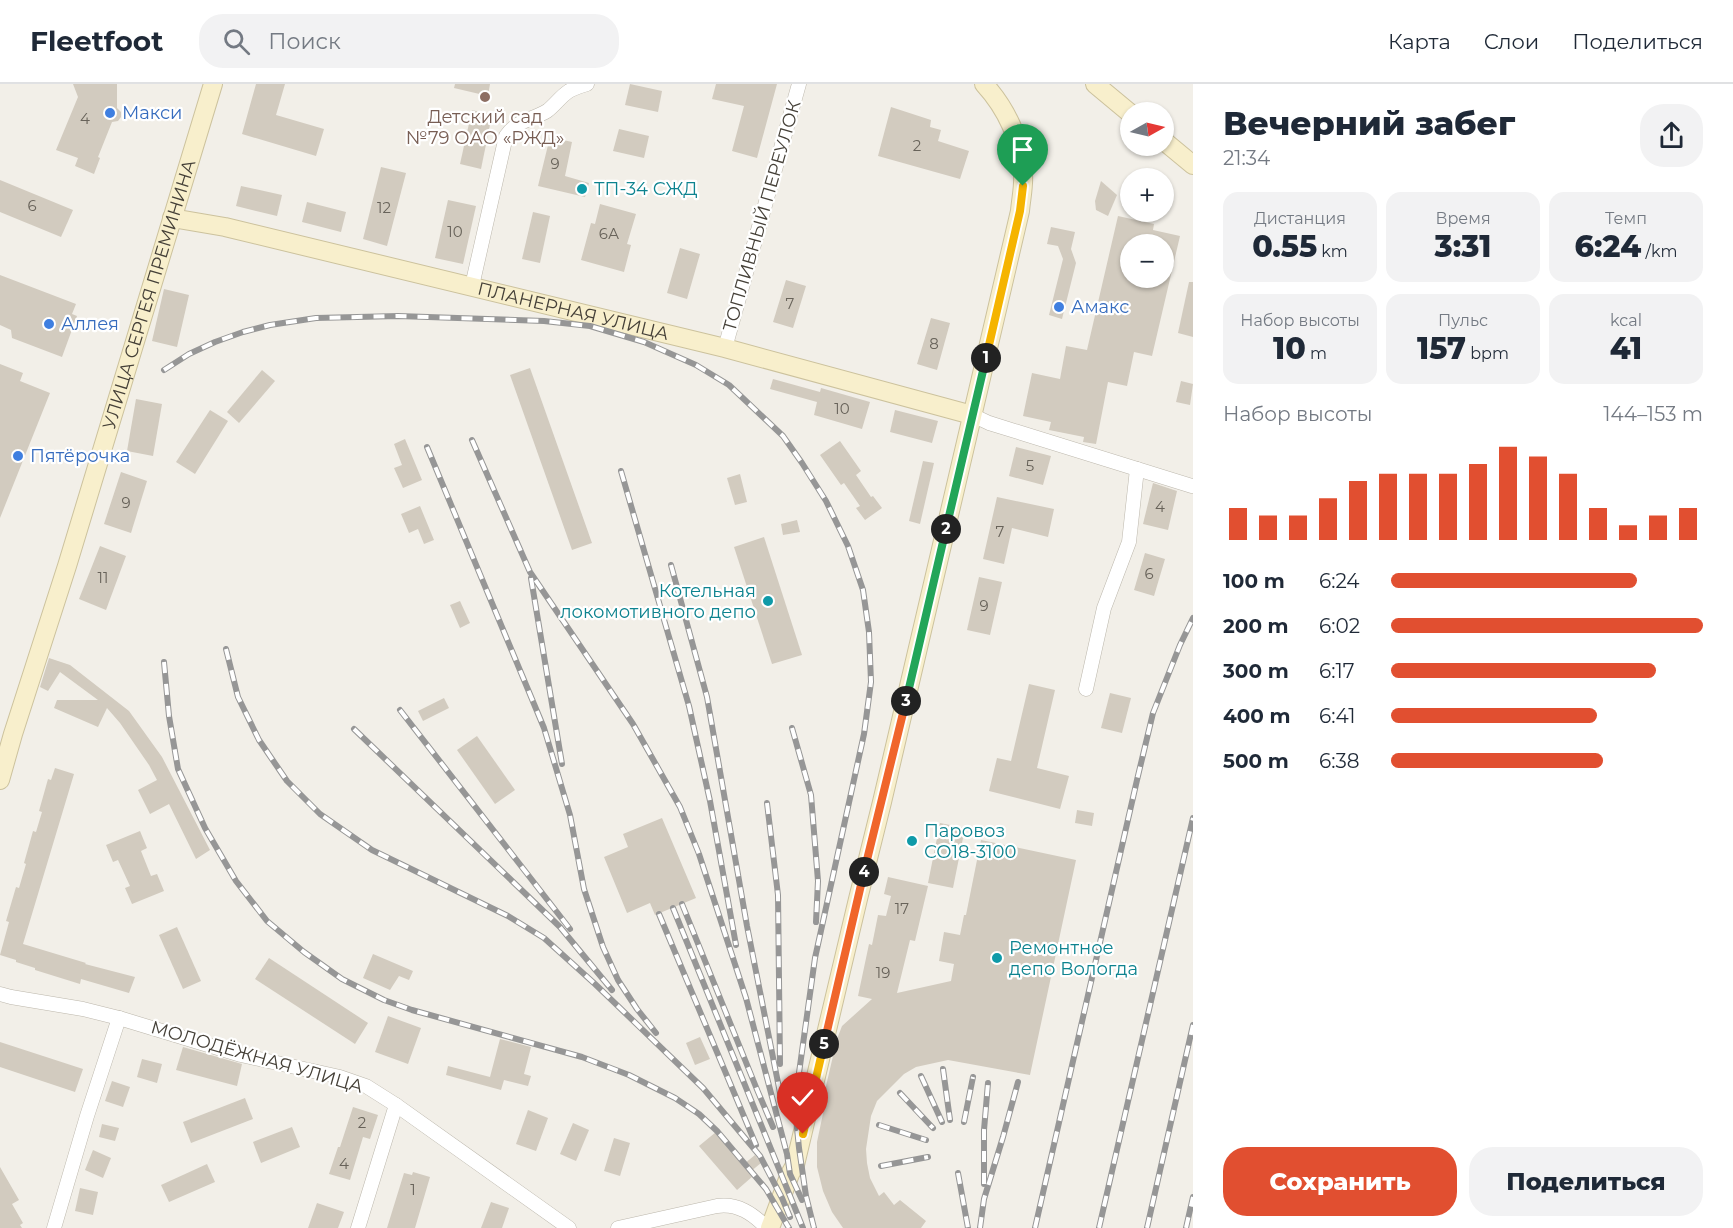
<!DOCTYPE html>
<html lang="ru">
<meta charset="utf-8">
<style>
:root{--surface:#fff;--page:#f2f2f3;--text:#1f2937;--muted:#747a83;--line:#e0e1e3;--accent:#e14f30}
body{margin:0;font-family:Montserrat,sans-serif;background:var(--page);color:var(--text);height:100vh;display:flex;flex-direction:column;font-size:22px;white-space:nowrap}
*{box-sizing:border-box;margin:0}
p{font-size:20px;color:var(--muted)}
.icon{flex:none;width:33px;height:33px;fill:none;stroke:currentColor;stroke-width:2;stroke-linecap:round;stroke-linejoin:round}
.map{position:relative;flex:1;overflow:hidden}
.sheet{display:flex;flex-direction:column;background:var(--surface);width:540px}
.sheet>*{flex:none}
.needle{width:39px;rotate:82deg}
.controls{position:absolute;left:1120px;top:18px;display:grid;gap:12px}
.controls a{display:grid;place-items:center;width:54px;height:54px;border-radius:50%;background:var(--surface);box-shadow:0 2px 4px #0004;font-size:30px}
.pin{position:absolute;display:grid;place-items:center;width:51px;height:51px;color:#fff;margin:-62px -26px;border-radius:50% 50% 50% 0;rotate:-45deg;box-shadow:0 0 6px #0007}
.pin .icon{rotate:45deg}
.km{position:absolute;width:30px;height:30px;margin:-15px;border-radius:50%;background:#222;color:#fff;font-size:16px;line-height:30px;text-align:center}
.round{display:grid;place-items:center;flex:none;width:63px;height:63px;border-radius:24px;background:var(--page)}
.headline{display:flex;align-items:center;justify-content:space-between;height:102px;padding:0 30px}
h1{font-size:33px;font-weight:800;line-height:45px}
.metrics{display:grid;grid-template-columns:repeat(3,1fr);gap:9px;height:102px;padding:6px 30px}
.metrics div{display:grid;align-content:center;border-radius:15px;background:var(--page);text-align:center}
.metrics b{font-size:30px;font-weight:800}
.metrics small{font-size:16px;font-weight:400}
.metrics p{font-size:16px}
.chart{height:168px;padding:12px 30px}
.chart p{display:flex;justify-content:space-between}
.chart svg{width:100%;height:108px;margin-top:6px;stroke:var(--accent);stroke-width:6}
.cta{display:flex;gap:12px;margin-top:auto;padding:12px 30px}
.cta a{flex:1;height:69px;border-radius:24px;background:var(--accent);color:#fff;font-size:24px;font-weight:800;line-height:69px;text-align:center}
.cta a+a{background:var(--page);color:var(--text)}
ul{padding:0 30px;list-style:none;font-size:20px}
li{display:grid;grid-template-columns:96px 72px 1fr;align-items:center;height:45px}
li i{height:15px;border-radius:8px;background:var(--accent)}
header{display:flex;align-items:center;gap:36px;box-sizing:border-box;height:84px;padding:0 30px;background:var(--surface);border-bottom:2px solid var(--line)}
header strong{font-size:28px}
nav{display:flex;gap:33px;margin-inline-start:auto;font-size:21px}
.search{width:420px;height:54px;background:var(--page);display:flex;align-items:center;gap:15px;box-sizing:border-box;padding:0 21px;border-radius:24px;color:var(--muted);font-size:22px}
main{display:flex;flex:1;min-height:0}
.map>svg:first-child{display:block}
.building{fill:#d2cbbf;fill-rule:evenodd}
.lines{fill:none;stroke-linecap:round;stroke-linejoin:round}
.street-casing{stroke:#bcb7ac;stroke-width:15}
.secondary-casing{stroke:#ccc29d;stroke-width:20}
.street{stroke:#fff;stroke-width:14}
.secondary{stroke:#f8efcc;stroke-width:18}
.rail-casing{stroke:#969696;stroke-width:6}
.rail{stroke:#fff;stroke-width:4;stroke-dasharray:11;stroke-linecap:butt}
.split-1-casing{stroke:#fff;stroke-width:12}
.split-2-casing{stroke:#fff;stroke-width:12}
.split-3-casing{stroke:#fff;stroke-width:12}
.split-4-casing{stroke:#fff;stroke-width:12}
.split-5-casing{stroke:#fff;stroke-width:12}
.split-6-casing{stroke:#fff;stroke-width:12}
.split-1{stroke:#f5b400;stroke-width:8}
.split-2{stroke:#22a559;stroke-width:8}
.split-3{stroke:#22a559;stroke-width:8}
.split-4{stroke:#f0652b;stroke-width:8}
.split-5{stroke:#f0652b;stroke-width:8}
.split-6{stroke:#f5b400;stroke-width:8}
.education-dot{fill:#8d6e63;stroke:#fff;stroke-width:2}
.shop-dot{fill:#3f7fe0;stroke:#fff;stroke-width:2}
.culture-dot{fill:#0f9aa8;stroke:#fff;stroke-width:2}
.labels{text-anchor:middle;stroke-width:4.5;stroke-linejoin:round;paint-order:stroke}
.number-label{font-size:15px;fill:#68635a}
.shop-label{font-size:18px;fill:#366cbe;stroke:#fff;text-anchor:start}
.education-label{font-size:18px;fill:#785e54;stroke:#fff}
.culture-label{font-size:18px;fill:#0d838f;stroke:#fff;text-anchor:start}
.street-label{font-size:18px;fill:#454038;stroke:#fff}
</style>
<header>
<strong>Fleetfoot</strong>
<div class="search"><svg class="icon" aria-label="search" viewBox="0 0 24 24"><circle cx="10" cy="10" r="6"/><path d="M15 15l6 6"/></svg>Поиск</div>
<nav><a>Карта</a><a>Слои</a><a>Поделиться</a></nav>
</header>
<main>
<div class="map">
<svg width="1193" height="1144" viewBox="0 0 1193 1144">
<rect width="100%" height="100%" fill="#f2efe8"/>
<g class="building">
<polygon points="73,0 117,0 117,24 121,28 121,33 118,37 112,38 98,73 100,74 94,90 75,82 78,74 56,66 78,13"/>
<polygon points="256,0 285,0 276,31 324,45 316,72 242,50"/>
<polygon points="455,0 490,0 488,12 454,4"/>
<polygon points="630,0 662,7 658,28 625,21"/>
<polygon points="716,0 777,0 757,74 732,67 744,22 712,15"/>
<polygon points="891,23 931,36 930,43 941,46 938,57 969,67 960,95 878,72"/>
<polygon points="472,26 492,31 481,85 460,80"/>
<polygon points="619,45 649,52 644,74 613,67"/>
<polygon points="550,53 572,58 565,92 589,99 585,113 538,102"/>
<polygon points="381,83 406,89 387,162 363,155"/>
<polygon points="0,96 73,126 61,153 0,128"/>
<polygon points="1101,97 1117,111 1108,132 1096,126 1095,117"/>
<polygon points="241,102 282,111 277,132 236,122"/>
<polygon points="448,116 476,122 463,180 435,174"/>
<polygon points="307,118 346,128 341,148 302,138"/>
<polygon points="600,120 636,130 627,160 631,161 624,188 581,176 591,139 595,140"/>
<polygon points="533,128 550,132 540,179 522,175"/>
<path d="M1118,132L1154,140L1153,146L1180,152L1152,272L1134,268L1127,302L1108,298L1096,360L1083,358L1084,353L1049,346L1051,338L1023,332L1032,289L1060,295L1066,262L1087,266ZM1131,156L1150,160H1164V194H1131Z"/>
<polygon points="1051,143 1075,148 1071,165 1076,179 1062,235 1049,231 1063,175 1058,162 1047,160"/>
<polygon points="680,164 700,170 687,215 667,209"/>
<polygon points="0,191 76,220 72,230 77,232 62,273 12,254 11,246 0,241"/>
<polygon points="786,196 806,202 793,244 773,238"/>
<polygon points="1189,198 1193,198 1193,253 1178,249"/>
<polygon points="164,205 189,211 177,263 152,257"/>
<polygon points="931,234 950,239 937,286 917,280"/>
<polygon points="0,280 23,289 20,297 50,309 0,434"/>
<polygon points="530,284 592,459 572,466 510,291"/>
<polygon points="262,286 275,297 239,339 227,328"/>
<polygon points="773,295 820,308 821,304 870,318 862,345 814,331 817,318 770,305"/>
<polygon points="1181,297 1193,300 1190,321 1176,318"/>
<polygon points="136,315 162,320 153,372 127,367"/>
<polygon points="210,326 228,337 195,390 176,378"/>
<polygon points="895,326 938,337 932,359 890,348"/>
<polygon points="405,355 422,396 403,404 394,384 402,381 394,360"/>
<polygon points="840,357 861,387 856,391 871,413 873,412 882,424 865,436 856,424 860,422 844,399 841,401 820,371"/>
<polygon points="1016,363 1051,372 1043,401 1009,392"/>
<polygon points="923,377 934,379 920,440 909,437"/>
<polygon points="121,388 147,397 131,449 104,440"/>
<polygon points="740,390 747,418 735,421 727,394"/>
<polygon points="1153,399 1177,407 1168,446 1143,440"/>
<polygon points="997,413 1054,425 1048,453 1012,444 1004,480 983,475"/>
<polygon points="420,422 434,456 424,460 418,445 409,449 401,430"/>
<polygon points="797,436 800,448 783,451 781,440"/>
<polygon points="764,453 802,571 772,580 734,463"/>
<polygon points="100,462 126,472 106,526 79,515"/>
<polygon points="1145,469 1165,475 1154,512 1134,506"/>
<polygon points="979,493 1002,498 990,551 967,546"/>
<polygon points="460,517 470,539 460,544 450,521"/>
<polygon points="49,574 70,581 129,627 162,673 210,766 196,775 169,720 150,730 138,706 157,696 149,681 120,639 107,624 98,643 54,624 57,616 98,616 60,588 48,607 40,603"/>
<polygon points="1029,600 1055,606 1037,684 1069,692 1060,725 989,707 997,674 1011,677"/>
<polygon points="1110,609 1131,614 1122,649 1101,644"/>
<polygon points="444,614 449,624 423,637 418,627"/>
<polygon points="477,652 515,706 495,720 457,666"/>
<polygon points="55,684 74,690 23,860 86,879 85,880 135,893 129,909 81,895 80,900 35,886 35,884 16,878 16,876 0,871 9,838 6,837 16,803 19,804 26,780 24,779 33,747 36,748 42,728 39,727 48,695 51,696"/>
<polygon points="1077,726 1094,729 1092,742 1075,739"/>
<polygon points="662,734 696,814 655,831 650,819 627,829 604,773 628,763 623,750"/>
<polygon points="940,739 965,744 953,804 928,799"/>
<polygon points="140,747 147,764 141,767 151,792 157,790 164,807 132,820 125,804 130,802 118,776 113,778 106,761"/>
<polygon points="981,756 1076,776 1030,991 948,976 916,983 904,990 877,1017 871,1032 866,1065 867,1079 870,1094 879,1112 884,1108 894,1121 900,1116 926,1137 921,1144 843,1144 832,1128 823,1107 817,1083 817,1058 825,1020 822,1019 837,955 842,942 872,915 858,912 869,860 872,861 878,831 886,832 891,812 884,810 888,793 928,802 915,857 910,856 897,909 951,897 954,880 939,877 944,848 960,851 964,831 966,831"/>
<polygon points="177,843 201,897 183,905 159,851"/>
<polygon points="373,870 413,887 409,896 399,892 390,906 363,894"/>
<polygon points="269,874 368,939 355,960 255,895"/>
<polygon points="388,932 421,944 408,980 375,968"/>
<polygon points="700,953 710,975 695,981 686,959"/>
<polygon points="500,955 531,963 524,990 531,992 528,1002 504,996 501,1006 446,991 448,982 490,993"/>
<polygon points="0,958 83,985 75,1008 0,983"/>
<polygon points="183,963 242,980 237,1002 176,986"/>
<polygon points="142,975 162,980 157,999 137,993"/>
<polygon points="112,997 130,1003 123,1023 105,1017"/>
<polygon points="245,1014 253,1035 191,1059 183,1038"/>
<polygon points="353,1023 378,1031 370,1055 363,1053 350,1096 329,1090 338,1063 340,1063"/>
<polygon points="528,1026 548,1034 536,1067 516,1060"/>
<polygon points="573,1039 589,1046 576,1077 560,1070"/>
<polygon points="102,1040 119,1044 115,1057 99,1053"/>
<polygon points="292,1043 300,1063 261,1079 253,1058"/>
<polygon points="716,1048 744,1080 755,1071 761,1079 750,1088 753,1092 737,1106 699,1062"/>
<polygon points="614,1054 630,1059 620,1092 604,1087"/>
<polygon points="93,1066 111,1074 103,1094 85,1086"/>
<polygon points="207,1080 215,1098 169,1118 161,1101"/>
<polygon points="0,1083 19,1116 12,1120 23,1139 20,1141 22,1144 0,1144"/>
<polygon points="413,1088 430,1093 415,1144 387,1144 404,1089 412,1091"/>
<polygon points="80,1104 98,1108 93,1131 75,1127"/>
<polygon points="491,1118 509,1124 502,1144 481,1144"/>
<polygon points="317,1119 344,1128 338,1144 308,1144"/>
</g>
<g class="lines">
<g class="street-casing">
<g id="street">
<path d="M472,202L506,52C517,36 532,36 547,27C555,21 561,12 569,7C574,4 581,2 587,0"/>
<polyline points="725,264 799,0"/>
<polyline points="972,331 989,339 1192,402"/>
<polyline points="1086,605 1104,524 1129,458 1137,385"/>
<polyline points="0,910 11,913 83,925 119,934 241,971 340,993 366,1002 396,1021 569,1144"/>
<polyline points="54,1144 87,1032 119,934"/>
<polyline points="358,1144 396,1021"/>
<path d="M618,1144L717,1122C738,1119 753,1130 767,1144"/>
</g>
</g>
<g class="secondary-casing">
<g id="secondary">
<polyline points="1095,0 1131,30"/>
<polyline points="1164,57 1193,81"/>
<path id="s1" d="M172,134L225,143L725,264L972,331"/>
<path id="s2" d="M0,696L13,650L67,482L213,0"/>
<path d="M770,1144L790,1090L795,1081L858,815L882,718L1020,127C1021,115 1024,102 1023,90C1022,57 1006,24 984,0"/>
</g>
</g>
<use href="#street" class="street"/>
<use href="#secondary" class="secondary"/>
<g class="rail-casing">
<g id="rail">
<polyline points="164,286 189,270 215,258 243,248 270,241 316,234 398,232 544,237 590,242 644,258 696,281 729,301 783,352 802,379 826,417 848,462 863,506 869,548 871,598 864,650 815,874 798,996 796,1034 799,1064 806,1112 814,1144"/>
<polyline points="472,356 530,488 633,640 680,723 699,770 746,914 787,1070 790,1090 802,1116"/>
<polyline points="427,363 544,644 570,731 584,805 603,863 618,896 637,925 656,949"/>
<polyline points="621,387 689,622 710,717 736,861"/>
<polyline points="671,481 707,613 747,842 783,1024"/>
<polyline points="531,494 562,680"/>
<polyline points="226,565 238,613 259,656 287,697 320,730 372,766 508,832 544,854 595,900 703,1004 760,1072 782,1114 790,1133"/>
<polyline points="164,578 169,632 178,685 205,744 236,797 267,837 304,868 342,895 384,916 412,926 582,973 629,991 675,1014 699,1030 717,1047 766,1105 789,1144"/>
<polyline points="400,626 570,845"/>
<polyline points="792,644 811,711 818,797 816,838"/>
<polyline points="354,645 560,843 612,906"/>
<polyline points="767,719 778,811 780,980"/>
<polyline points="682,820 758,1008 773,1043"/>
<polyline points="673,824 803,1144"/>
<polyline points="659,830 756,1061"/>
<polyline points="943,985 950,1036"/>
<polyline points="921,992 942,1038"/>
<polyline points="900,1009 933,1044"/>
<polyline points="964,1038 973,993"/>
<polyline points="879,1041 926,1056"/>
<polyline points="881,1082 928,1073"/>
<polyline points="958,1089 968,1144"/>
<polyline points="984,1100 984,1046 988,999"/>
<polyline points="980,1144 984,1115 1003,1053 1018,998"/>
<polyline points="1035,1144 1137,696 1153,629 1180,561 1193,534"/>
<polyline points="1099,1144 1193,734"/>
<polyline points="1147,1144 1193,941"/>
<polyline points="1186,1144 1193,1113"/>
</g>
</g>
<use href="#rail" class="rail"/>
</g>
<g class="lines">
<g class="split-1-casing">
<polyline id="split-1" points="986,274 1020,127 1023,102"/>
</g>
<g class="split-2-casing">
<polyline id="split-2" points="946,445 986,274"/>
</g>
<g class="split-3-casing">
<polyline id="split-3" points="906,617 946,445"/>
</g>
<g class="split-4-casing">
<polyline id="split-4" points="864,788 906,617"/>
</g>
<g class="split-5-casing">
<polyline id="split-5" points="824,960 864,788"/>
</g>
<g class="split-6-casing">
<polyline id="split-6" points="803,1050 824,960"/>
</g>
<use href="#split-1" class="split-1"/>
<use href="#split-2" class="split-2"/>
<use href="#split-3" class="split-3"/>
<use href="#split-4" class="split-4"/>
<use href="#split-5" class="split-5"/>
<use href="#split-6" class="split-6"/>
</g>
<circle class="education-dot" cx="485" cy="13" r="6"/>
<g class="shop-dot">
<circle cx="110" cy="29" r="6"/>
<circle cx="1059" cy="223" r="6"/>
<circle cx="49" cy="240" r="6"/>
<circle cx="18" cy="372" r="6"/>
</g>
<g class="culture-dot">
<circle cx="582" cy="105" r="6"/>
<circle cx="768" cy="517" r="6"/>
<circle cx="912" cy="757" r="6"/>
<circle cx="997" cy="874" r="6"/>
</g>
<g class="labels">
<g class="number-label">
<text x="85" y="40">4</text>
<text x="917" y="67">2</text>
<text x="555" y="85">9</text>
<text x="32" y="127">6</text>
<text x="384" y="129">12</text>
<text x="455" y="153">10</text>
<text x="609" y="155">6А</text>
<text x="790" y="225">7</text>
<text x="934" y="265">8</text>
<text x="842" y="330">10</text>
<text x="1030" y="387">5</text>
<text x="126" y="424">9</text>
<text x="1160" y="428">4</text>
<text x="1000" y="453">7</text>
<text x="1149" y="495">6</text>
<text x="103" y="499">11</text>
<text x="984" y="527">9</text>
<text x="902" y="830">17</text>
<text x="883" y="894">19</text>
<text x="362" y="1044">2</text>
<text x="344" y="1085">4</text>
<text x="413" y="1111">1</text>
</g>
<g class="shop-label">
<text x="122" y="35">Макси</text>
<text x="1071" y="229">Амакс</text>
<text x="61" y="246">Аллея</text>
<text x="30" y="378">Пятёрочка</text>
</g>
<g class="education-label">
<text x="485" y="39">Детский сад<tspan x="485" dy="21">№79 ОАО «РЖД»</tspan></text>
</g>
<g class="culture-label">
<text x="594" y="111">ТП-34 СЖД</text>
<text x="756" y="513" text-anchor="end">Котельная<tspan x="756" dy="21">локомотивного депо</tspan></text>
<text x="924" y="753">Паровоз<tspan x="924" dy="21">СО18-3100</tspan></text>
<text x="1009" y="870">Ремонтное<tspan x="1009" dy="21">депо Вологда</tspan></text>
</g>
<g class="street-label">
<text transform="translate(762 132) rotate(-74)" y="6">ТОПЛИВНЫЙ ПЕРЕУЛОК</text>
<text dy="6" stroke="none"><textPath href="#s2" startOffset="508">УЛИЦА СЕРГЕЯ ПРЕМИНИНА</textPath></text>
<text dy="6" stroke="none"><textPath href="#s1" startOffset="412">ПЛАНЕРНАЯ УЛИЦА</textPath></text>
<text transform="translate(257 973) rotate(16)" y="6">МОЛОДЁЖНАЯ УЛИЦА</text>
</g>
</g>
</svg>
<div class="controls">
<a><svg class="needle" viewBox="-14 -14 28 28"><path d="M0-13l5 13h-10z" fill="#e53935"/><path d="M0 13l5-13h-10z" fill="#747a83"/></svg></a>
<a>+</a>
<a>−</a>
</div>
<div class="pin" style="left:1023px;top:102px;background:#1e9e55"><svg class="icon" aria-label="arrive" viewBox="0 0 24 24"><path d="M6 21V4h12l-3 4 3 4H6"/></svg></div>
<div class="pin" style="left:803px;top:1050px;background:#d93025"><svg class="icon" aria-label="check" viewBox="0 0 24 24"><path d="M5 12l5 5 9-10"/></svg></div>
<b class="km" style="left:986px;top:274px">1</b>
<b class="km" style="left:946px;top:445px">2</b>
<b class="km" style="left:906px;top:617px">3</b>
<b class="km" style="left:864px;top:788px">4</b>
<b class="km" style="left:824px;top:960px">5</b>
</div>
<section class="sheet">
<div class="headline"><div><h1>Вечерний забег</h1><p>21:34</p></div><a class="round"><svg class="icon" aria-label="share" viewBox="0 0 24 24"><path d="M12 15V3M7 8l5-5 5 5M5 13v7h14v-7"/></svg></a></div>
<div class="metrics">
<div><p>Дистанция</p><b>0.55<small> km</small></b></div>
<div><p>Время</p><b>3:31</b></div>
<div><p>Темп</p><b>6:24<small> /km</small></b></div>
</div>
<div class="metrics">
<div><p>Набор высоты</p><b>10<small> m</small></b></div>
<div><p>Пульс</p><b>157<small> bpm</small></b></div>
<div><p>kcal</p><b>41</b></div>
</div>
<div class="chart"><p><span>Набор высоты</span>144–153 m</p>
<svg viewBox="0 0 160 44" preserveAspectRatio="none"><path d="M5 44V31M15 44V34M25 44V34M35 44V27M45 44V20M55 44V17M65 44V17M75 44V17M85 44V13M95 44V6M105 44V10M115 44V17M125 44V31M135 44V38M145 44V34M155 44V31"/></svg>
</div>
<ul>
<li><b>100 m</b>6:24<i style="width:79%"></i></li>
<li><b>200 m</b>6:02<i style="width:100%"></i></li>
<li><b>300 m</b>6:17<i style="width:85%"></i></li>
<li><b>400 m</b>6:41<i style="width:66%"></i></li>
<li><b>500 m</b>6:38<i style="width:68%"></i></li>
</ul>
<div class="cta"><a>Сохранить</a><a>Поделиться</a></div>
</section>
</main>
